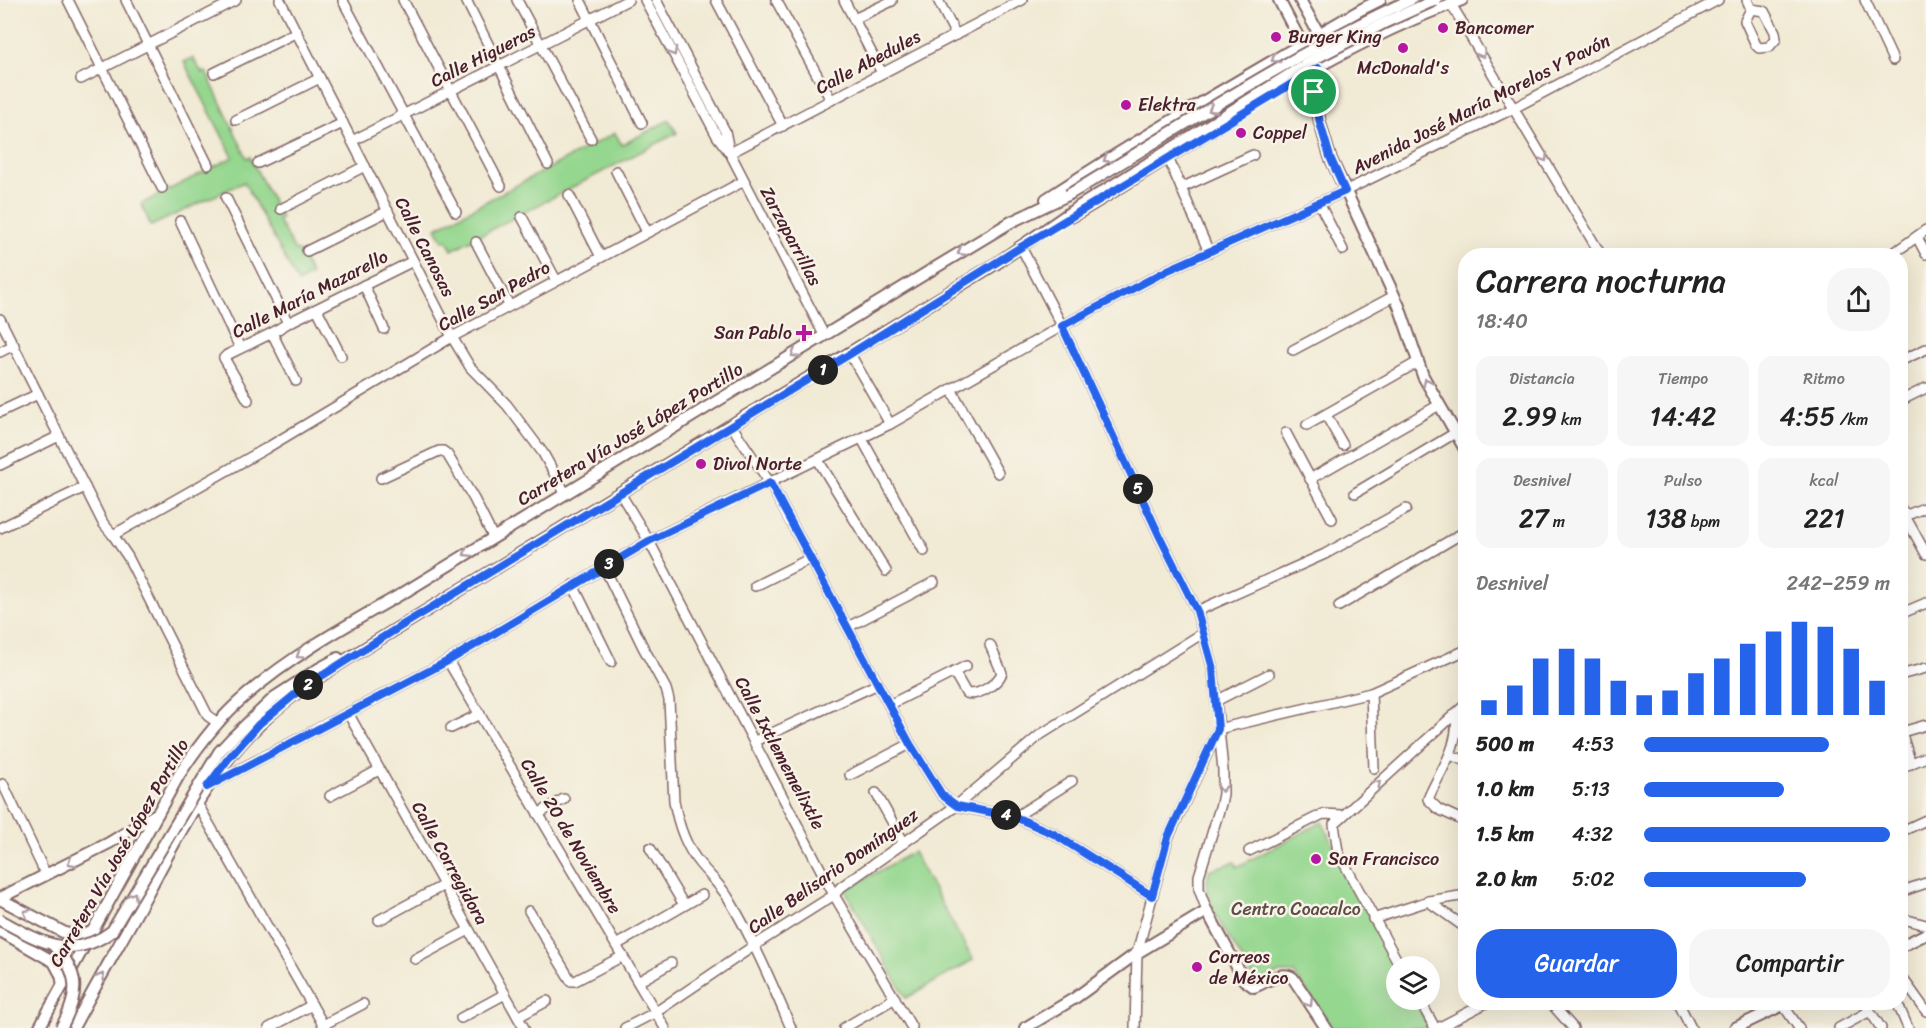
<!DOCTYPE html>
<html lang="es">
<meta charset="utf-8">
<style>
:root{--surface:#fff;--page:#f6f6f6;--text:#222;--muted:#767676;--accent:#2563eb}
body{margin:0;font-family:Sriracha,sans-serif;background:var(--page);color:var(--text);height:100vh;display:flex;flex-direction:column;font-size:22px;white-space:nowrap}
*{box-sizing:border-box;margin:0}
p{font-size:20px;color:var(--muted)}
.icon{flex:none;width:33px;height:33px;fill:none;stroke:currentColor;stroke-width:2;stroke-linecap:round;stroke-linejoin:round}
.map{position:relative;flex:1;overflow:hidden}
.sheet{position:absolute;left:1458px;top:248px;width:450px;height:762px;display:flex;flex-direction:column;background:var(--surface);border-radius:24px;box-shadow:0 6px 24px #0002}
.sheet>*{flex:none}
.fabs{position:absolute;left:1386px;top:956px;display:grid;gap:12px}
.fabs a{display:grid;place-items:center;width:54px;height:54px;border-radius:50%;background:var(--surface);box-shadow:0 6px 24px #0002;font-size:30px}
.pin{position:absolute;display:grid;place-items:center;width:51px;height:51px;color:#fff;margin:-26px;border:3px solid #fff;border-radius:50%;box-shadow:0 2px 6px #0007}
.km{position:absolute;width:30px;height:30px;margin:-15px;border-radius:50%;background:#222;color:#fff;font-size:16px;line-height:30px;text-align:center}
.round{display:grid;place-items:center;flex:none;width:63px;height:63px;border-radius:24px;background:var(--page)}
.summary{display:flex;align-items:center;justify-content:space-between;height:102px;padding:0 18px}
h1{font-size:33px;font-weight:600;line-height:45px}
.metrics{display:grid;grid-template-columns:repeat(3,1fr);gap:9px;height:102px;padding:6px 18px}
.metrics div{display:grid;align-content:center;border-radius:15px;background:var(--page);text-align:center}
.metrics b{font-size:26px;font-weight:600}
.metrics small{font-size:16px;font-weight:400}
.metrics p{font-size:16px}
.chart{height:168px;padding:12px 18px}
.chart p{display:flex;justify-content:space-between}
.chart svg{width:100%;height:108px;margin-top:6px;stroke:var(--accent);stroke-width:6}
.button{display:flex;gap:12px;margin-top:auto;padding:12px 18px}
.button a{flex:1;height:69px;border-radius:24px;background:var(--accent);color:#fff;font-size:24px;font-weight:600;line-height:69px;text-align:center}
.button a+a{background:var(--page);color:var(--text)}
ul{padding:0 18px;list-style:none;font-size:20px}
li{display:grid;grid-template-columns:96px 72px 1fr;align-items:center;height:45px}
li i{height:15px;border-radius:8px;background:var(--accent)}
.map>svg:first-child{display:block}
.green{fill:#95d78f;stroke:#707b5d;stroke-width:1.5}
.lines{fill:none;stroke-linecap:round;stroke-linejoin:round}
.minor-casing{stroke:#846666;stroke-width:12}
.major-casing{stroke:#846666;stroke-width:14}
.minor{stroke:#fff;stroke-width:9}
.major{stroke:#fff;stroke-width:10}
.major-bridge-casing{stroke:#846666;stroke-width:14;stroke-linecap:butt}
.major-bridge{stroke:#fff;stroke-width:10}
.oneway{stroke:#ae9aa0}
.route-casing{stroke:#fff;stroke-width:12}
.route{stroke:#2563eb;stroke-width:8}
.poi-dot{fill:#b5179e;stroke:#f7f3e8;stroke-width:2}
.labels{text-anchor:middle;stroke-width:5;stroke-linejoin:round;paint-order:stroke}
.poi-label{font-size:18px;fill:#4a1f2b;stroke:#f7f3e8;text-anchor:start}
.street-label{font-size:18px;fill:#4a1f2b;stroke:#f7f3e8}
.park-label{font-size:18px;fill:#5d4d44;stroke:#f7f3e8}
</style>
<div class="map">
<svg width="1926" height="1028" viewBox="0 0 1926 1028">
<rect width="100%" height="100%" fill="#f7f3e8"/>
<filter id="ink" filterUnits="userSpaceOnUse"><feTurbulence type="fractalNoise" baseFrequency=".0167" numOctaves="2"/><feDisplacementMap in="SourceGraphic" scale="12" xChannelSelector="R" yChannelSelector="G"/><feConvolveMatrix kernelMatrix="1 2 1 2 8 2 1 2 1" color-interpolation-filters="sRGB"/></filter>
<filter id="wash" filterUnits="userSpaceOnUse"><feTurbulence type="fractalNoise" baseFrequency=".008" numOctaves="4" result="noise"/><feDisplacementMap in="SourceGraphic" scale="24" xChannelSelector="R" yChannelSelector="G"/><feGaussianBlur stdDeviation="1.35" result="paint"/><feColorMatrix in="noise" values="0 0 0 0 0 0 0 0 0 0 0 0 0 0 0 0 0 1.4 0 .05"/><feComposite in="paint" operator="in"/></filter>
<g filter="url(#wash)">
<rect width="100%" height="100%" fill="#f1ead4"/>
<g class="green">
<polygon points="193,58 202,73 206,72 247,158 250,157 281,218 278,220 295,251 299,251 311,275 298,283 244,182 151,226 141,204 233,157 184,62"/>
<polygon points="669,120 677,133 452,250 447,240 443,241 436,228 615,133 622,145"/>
<polygon points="1322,822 1397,966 1396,999 1414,999 1428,1026 1424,1028 1332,1028 1294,973 1279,973 1256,982 1214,913 1206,887 1209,870 1235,862 1237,867"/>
<polygon points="913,852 973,960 906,998 845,890"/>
</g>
</g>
<g filter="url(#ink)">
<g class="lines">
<g class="minor-casing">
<g id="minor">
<polyline points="68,0 162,188"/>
<polyline points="126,0 208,165"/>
<polyline points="280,0 452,337 470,367 507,405 543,453 565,493"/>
<polyline points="403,0 501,186"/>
<polyline points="466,0 548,164"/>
<polyline points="517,0 591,139"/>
<polyline points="580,0 642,123"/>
<polyline points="645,0 717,136 730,153 824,335"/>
<polyline points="656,0 725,131 729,151"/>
<polyline points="716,0 783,126"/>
<polyline points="776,0 831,100"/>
<polyline points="844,0 882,73"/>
<polyline points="938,0 956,35"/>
<polyline points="1747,0 1751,9 1745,21 1756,45 1759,48 1769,47 1776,39 1775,32 1764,11 1751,9"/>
<polyline points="1865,0 1893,60"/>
<polyline points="343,1 456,212"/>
<polyline points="1451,4 1601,255"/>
<polyline points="854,19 892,1"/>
<polyline points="214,73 297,32"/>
<polyline points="81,79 236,0"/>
<polyline points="236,120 320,78"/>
<polyline points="352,141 628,0"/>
<polyline points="730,153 1022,0"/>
<polyline points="1168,158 1209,252"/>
<polyline points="258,163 343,123"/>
<polyline points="616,171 647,232"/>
<polyline points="1181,188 1253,155"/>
<polyline points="569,195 601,257"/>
<polyline points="226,198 288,323"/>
<polyline points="1319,203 1343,250"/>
<polyline points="281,209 365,166"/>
<polyline points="522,217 556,280"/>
<polyline points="180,221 240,348"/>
<polyline points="1917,237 1926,254"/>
<polyline points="476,242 509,305"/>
<polyline points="1021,247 1062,326 1160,537 1197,611 1213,669 1223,770 1223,794 1221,804 1199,876 1199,889 1207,911"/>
<polyline points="307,251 388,211"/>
<polyline points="1891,255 1926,230"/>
<polyline points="364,285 384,329"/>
<polyline points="317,309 341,356"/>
<polyline points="0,319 103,523 113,535 128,557 208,716 218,723"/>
<polyline points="272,333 296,381"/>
<polyline points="1293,350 1394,296"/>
<polyline points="0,352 14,345"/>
<polyline points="850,354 890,424"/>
<polyline points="1900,361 1926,349"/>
<polyline points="951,389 998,473"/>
<polyline points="248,400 224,358 227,355 272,333 288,323 413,261"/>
<polyline points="1900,401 1926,388"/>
<polyline points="0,412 38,394"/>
<polyline points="1326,415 1343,445"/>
<polyline points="731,425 770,483 910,744 942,795 956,806 1015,817 1054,834 1152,896"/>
<polyline points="1307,425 1418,362"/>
<polyline points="1286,433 1332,519"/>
<polyline points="862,439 924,551"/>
<polyline points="818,460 886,571"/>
<polyline points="0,465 59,436"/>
<polyline points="381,478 439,451 443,451 447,454 474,499 493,537"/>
<polyline points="1310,479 1439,405"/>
<polyline points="620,493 649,541 834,895 912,1028"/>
<polyline points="1355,493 1455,433"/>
<polyline points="1900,507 1926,554"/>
<polyline points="1905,516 1926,507"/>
<polyline points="0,528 85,487"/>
<polyline points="113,535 265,449 452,337 744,181"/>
<path d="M604,567L643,647L666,689L669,700L674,801C678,824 685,846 700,864C710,876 721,886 729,899C754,941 772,984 791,1028"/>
<polyline points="573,585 611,662"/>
<polyline points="755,586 811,558"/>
<polyline points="1339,606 1466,531"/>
<polyline points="1197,611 1325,554 1406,509"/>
<polyline points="1900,614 1926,603"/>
<polyline points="848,627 934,582"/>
<polyline points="448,661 665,1028"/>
<path d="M954,672L966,693C978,697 997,684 1002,673L990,645"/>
<polyline points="1900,675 1926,668"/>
<polyline points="1371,693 1374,768"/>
<polyline points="1216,701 1269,674"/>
<polyline points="889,705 966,666"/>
<polyline points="348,713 524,1028"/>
<path d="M1456,713C1460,748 1441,768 1428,799L1438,809L1466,822"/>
<polyline points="451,728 480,714"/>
<polyline points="1900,728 1911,764"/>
<polyline points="1218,729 1371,693 1466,650"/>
<polyline points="1902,732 1926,725"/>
<polyline points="755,741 878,684"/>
<polyline points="1450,755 1466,761"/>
<polyline points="1900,768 1926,757"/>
<polyline points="850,775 910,744"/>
<polyline points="3,784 46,875"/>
<polyline points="210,785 448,661 649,541 890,424 1062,326 1168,270 1345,191 1514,108 1718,0"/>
<polyline points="876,793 904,843"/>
<polyline points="330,796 379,770"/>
<polyline points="197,803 325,1028"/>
<polyline points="538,814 564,799"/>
<polyline points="1015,817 1072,781"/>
<polyline points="1900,832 1926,820"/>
<polyline points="650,848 684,905"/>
<polyline points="1249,851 1323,814 1342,815"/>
<polyline points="1900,892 1926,883"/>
<polyline points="1428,901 1466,928"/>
<polyline points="529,911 571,981 575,981 623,956"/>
<polyline points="1900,918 1926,925"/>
<polyline points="1373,919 1429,901 1466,895"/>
<polyline points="379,920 444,885"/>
<polyline points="616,945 702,895"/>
<polyline points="415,959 469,930"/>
<polyline points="1400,966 1338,852 1334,824 1466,704"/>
<polyline points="638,982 671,963"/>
<polyline points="1900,982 1906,983 1926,1011"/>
<polyline points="1419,999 1435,1028"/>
<polyline points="1550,1002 1573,1028"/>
<polyline points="1678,1002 1691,1028"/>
<polyline points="1781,1002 1799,1028"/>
<polyline points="1864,1002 1881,1028"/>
<polyline points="1897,1002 1908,1028"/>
<polyline points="518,1017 547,1001"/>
<polyline points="461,1018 505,994"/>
<polyline points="323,1025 363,1004"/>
<polyline points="269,1028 312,1005"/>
<polyline points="625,1028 656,1012 755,945 834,895 841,887 956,806 1040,735 1203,633"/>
<polyline points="844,1028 895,998"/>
<polyline points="1135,1028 1137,953 1168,838 1217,732"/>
<polyline points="1438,1028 1488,1002"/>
<polyline points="1839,1028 1870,1011"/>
</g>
</g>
<g class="major-casing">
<g id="major">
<polyline points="1279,0 1304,48"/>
<polyline points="1300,0 1319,34 1318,68 1314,92 1320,123 1330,157 1399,306 1423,376 1466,451"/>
<path d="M1046,199C1149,132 1255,71 1362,9L1380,0"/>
<path d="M1073,216C1198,142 1325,49 1462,0"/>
<polyline points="275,697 320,668 338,658"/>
<polyline points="0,898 109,843 158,813"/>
<path d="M0,899L65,933C75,936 84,936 93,931"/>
<polyline points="0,931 54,962 61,975 63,985"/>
<polyline points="1900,947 1926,934"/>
<path d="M39,1028L179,775C198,746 218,719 244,697C292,655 349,624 405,592L933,269L1011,222L1068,195"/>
<path d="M73,1028C97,983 122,940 146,896C178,836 209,773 259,725C300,685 353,656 401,626L997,263L1075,209"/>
<path d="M1025,1028L1075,998L1137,953L1207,911L1244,980L1254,987C1266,982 1282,970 1293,978L1326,1028"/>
<polyline points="1735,1028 1789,1002"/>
</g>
</g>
<use href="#minor" class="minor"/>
<use href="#major" class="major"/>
<g class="major-bridge-casing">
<g id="major-bridge">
<path d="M1068,195C1180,128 1291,54 1410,0"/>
<polyline points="1075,209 1316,58 1384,23 1435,0"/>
<path d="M0,920C39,941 72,962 112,931L219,752L233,737L275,697"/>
<path d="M53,945C81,973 79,995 61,1028"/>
</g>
</g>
<use href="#major-bridge" class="major-bridge"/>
</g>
<defs><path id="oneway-chevron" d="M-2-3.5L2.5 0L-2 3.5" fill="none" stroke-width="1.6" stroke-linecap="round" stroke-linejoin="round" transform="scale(1.5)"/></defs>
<g class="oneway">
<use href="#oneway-chevron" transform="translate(673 52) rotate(62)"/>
<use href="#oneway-chevron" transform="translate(1482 54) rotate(58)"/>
<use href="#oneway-chevron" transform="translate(1275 59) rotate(149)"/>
<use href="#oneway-chevron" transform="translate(1212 109) rotate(149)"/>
<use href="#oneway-chevron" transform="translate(1544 158) rotate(59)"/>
<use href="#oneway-chevron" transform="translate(1107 159) rotate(147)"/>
<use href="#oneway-chevron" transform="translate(961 252) rotate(149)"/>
<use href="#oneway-chevron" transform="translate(795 354) rotate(149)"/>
<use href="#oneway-chevron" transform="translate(1427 382) rotate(-115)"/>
<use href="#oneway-chevron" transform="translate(467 553) rotate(148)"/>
<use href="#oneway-chevron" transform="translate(300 655) rotate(146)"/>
<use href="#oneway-chevron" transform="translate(1377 784) rotate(-42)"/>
<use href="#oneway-chevron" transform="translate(1222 788) rotate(92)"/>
<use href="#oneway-chevron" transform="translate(71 862) rotate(153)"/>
<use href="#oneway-chevron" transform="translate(133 896) rotate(-60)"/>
<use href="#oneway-chevron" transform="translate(27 913) rotate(-153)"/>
<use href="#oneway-chevron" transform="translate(101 977) rotate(-61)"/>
<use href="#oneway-chevron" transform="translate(1309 1003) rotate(57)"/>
</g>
</g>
<g class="lines" filter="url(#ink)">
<g class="route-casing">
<polygon id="route" points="1318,68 1314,92 1320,123 1330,157 1345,191 1168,270 1062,326 1160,537 1197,611 1213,669 1218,729 1168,837 1152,896 1054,834 1015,817 957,806 942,795 910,744 770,483 649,541 448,661 207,787 228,759 259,724 304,687 401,626 850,354 1021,247"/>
</g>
<use href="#route" class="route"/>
</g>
<g class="poi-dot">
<circle cx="1443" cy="28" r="6"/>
<circle cx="1276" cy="37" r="6"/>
<circle cx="1403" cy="48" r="6"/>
<circle cx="1126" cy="105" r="6"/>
<circle cx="1241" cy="133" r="6"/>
<path d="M801 324h6v6h6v6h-6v6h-6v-6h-6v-6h6z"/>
<circle cx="701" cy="464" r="6"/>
<circle cx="1316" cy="859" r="6"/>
<circle cx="1197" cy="967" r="6"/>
</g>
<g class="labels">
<g class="poi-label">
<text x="1455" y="34">Bancomer</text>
<text x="1288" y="43">Burger King</text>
<text x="1403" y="74" text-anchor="middle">McDonald's</text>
<text x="1138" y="111">Elektra</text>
<text x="1253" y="139">Coppel</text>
<text x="792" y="339" text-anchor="end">San Pablo</text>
<text x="713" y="470">Divol Norte</text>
<text x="1328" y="865">San Francisco</text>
<text x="1209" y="963">Correos<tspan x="1209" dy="21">de México</tspan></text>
</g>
<g class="street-label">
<text transform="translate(483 56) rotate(-27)" y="6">Calle Higueras</text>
<text transform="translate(868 62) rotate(-28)" y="6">Calle Abedules</text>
<text transform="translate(1481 104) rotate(-27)" y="6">Avenida José María Morelos Y Pavón</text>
<text transform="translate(791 236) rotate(62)" y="6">Zarzaparrillas</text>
<text transform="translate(425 247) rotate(63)" y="6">Calle Canosas</text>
<text transform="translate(310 294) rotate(-27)" y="6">Calle María Mazarello</text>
<text transform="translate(494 296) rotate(-29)" y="6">Calle San Pedro</text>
<text transform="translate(630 434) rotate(-31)" y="6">Carretera Vía José López Portillo</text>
<text transform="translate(780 753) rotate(62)" y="6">Calle Ixtlememelixtle</text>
<text transform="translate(571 836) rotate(59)" y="6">Calle 20 de Noviembre</text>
<text transform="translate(119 853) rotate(-60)" y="6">Carretera Vía José López Portillo</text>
<text transform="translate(450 863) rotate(61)" y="6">Calle Corregidora</text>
<text transform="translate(833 871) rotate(-35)" y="6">Calle Belisario Domínguez</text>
</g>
<g class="park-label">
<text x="1296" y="915">Centro Coacalco</text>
</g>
</g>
</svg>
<div class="fabs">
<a><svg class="icon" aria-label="layers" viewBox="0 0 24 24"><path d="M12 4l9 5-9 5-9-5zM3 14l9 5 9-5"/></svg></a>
</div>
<div class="pin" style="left:1314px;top:92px;background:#1e9e55"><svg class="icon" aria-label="arrive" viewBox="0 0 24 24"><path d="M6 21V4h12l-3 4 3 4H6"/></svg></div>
<b class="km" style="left:823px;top:370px">1</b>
<b class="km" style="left:308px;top:685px">2</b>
<b class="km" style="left:609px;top:564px">3</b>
<b class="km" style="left:1006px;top:815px">4</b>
<b class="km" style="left:1138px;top:489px">5</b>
<section class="sheet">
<div class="summary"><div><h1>Carrera nocturna</h1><p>18:40</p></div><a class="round"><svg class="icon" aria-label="share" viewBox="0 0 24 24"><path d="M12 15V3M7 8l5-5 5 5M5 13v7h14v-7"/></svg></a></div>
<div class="metrics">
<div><p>Distancia</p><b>2.99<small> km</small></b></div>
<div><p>Tiempo</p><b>14:42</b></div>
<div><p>Ritmo</p><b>4:55<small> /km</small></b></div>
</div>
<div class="metrics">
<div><p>Desnivel</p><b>27<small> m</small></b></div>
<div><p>Pulso</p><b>138<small> bpm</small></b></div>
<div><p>kcal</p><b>221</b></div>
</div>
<div class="chart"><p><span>Desnivel</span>242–259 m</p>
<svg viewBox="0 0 160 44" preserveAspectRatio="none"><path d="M5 44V38M15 44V32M25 44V21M35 44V17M45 44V21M55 44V30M65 44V36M75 44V34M85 44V27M95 44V21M105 44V15M115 44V10M125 44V6M135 44V8M145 44V17M155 44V30"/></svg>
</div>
<ul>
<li><b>500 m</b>4:53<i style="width:75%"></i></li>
<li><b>1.0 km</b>5:13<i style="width:57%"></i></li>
<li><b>1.5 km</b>4:32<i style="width:100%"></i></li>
<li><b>2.0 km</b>5:02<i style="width:66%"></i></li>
</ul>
<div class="button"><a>Guardar</a><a>Compartir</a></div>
</section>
</div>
